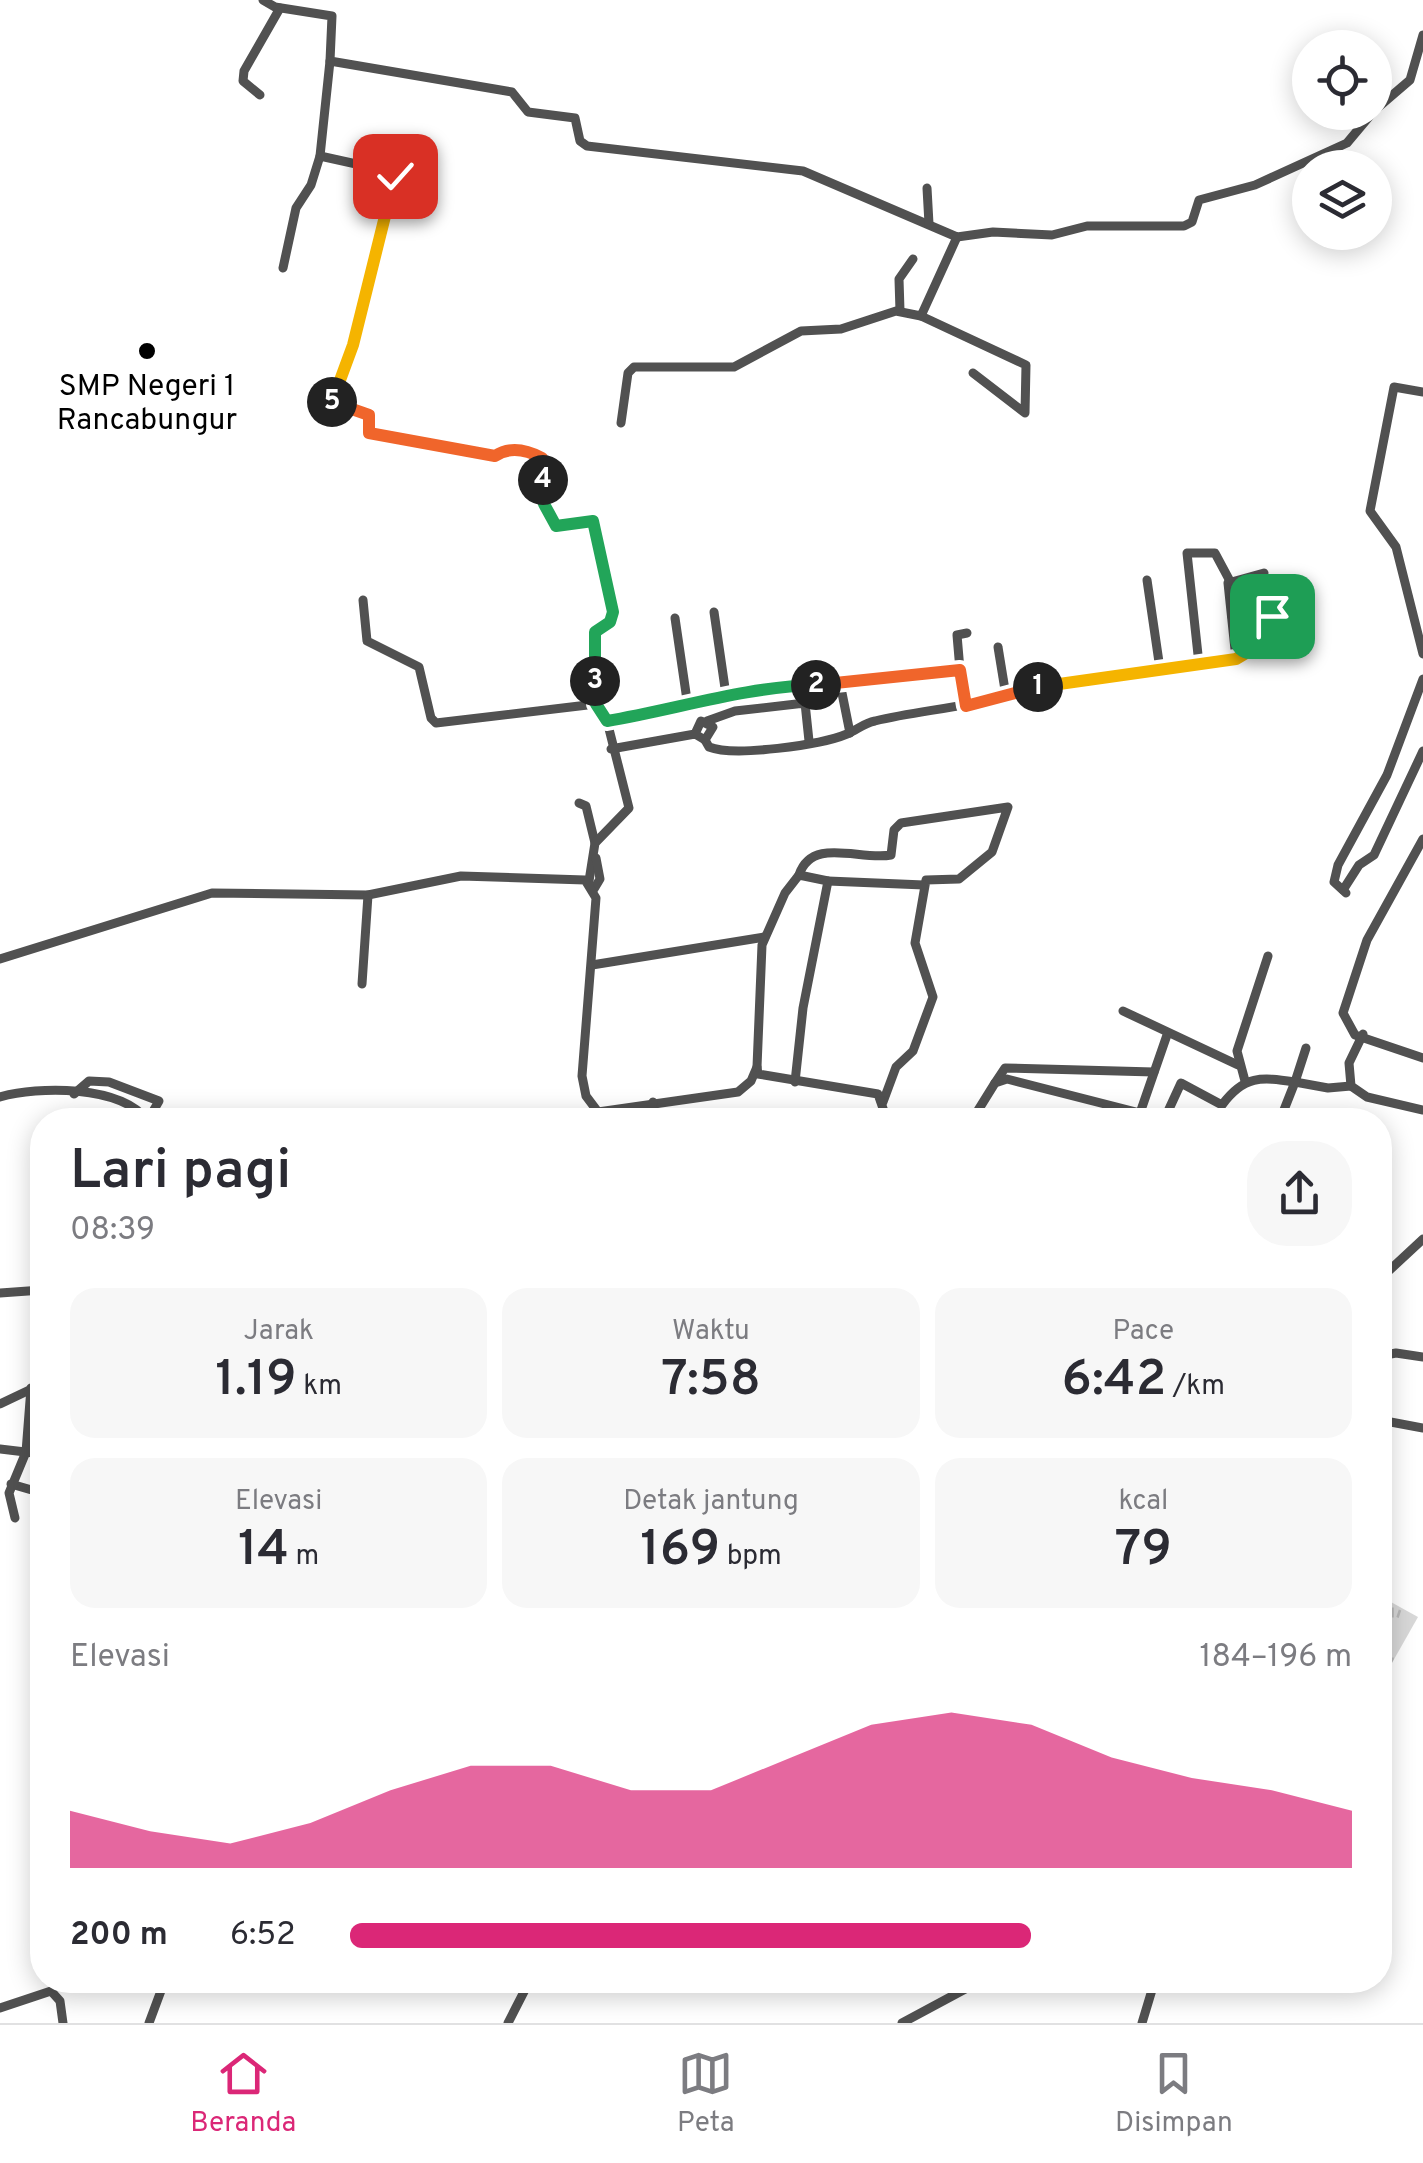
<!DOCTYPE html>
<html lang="id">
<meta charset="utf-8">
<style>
:root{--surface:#fff;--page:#f7f7f7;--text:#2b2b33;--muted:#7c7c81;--line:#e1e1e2;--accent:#db2777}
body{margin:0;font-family:Overpass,sans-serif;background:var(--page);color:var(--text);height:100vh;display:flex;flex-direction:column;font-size:38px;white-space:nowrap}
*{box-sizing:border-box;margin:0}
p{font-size:32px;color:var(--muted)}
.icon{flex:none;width:55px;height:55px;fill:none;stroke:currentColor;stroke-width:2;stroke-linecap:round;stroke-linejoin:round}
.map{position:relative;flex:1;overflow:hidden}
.side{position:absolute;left:30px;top:1108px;width:1362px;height:885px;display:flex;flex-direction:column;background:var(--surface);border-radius:40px;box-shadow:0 5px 25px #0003}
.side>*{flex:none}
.fabs{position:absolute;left:1292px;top:30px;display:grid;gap:20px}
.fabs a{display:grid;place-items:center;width:100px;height:100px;border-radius:50%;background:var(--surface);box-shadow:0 5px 25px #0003;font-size:50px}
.pin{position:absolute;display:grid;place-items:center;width:85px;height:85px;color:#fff;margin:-42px;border-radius:20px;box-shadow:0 5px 15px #0006}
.km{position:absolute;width:50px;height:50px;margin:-25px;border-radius:50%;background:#222;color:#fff;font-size:28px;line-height:50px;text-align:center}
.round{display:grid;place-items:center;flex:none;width:105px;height:105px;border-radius:40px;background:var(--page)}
.headline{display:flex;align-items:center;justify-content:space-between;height:170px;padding:0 40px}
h1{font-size:55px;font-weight:600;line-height:75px}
.metrics{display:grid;grid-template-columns:repeat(3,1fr);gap:15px;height:170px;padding:10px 40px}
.metrics div{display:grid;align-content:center;border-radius:25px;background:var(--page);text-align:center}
.metrics b{font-size:50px;font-weight:600}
.metrics small{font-size:28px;font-weight:400}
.metrics p{font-size:28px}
.chart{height:280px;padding:20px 40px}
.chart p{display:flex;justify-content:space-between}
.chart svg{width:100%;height:180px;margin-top:10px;fill:var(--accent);opacity:.7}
ul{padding:0 40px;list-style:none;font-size:32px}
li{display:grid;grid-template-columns:160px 120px 1fr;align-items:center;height:75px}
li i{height:25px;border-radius:12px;background:var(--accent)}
.menu{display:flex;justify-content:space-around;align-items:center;height:140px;border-top:2px solid var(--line);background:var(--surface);font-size:28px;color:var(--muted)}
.menu a{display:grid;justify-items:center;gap:5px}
.menu .selected{color:var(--accent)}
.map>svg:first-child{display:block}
.grass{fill:url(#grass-tufts)}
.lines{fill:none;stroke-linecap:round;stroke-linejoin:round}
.street{stroke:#515151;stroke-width:9}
.split-1-casing{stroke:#fff;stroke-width:20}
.split-2-casing{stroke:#fff;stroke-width:20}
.split-3-casing{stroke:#fff;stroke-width:20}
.split-4-casing{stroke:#fff;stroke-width:20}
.split-5-casing{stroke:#fff;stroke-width:20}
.split-6-casing{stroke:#fff;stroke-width:20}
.split-1{stroke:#f5b400;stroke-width:12}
.split-2{stroke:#f0652b;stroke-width:12}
.split-3{stroke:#22a559;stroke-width:12}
.split-4{stroke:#22a559;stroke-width:12}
.split-5{stroke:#f0652b;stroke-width:12}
.split-6{stroke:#f5b400;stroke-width:12}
.poi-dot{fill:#000;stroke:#fff;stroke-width:4}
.labels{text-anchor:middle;stroke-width:8;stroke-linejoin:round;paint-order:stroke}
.poi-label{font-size:30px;fill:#000;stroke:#fff}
</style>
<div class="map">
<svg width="1423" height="2023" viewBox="0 0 1423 2023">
<defs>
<pattern id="grass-tufts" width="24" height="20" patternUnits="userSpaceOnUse" patternTransform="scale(2.5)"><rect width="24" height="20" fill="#d8d8d8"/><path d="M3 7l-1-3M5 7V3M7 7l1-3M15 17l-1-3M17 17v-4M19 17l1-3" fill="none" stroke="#b8b8b8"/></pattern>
</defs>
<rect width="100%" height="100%" fill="#fff"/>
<polygon class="grass" points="1380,1596 1418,1617 1380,1684"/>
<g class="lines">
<g class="street">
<polyline points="263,0 275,7 332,16 330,61 512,92 528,112 575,118 580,141 587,146 803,171 957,237 993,232 1052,235 1087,226 1184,226 1192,222 1199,200 1255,185 1347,143 1373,112"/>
<polyline points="260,95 243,81 244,71 280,8"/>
<polyline points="1375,110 1410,80 1423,35"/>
<path d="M320,156L388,171L396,179L359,304L353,345L330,402L369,415V433L495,456C510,446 527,450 542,457L544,504L557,525L593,521L612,593V619C583,638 594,672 596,704"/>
<polyline points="927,188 929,224"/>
<polyline points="283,268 296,208 311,185 320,156 330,61"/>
<polyline points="900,311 899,279 913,259"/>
<polyline points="921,316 1026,365 1025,413 973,373"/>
<polyline points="1423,392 1394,387 1370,511 1396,547 1423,654"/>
<polyline points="621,423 628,373 634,367 734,367 801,331 841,329 896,311 921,316 957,237"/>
<polyline points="1147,580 1160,669"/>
<polyline points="363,600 367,641 419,667 431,718 436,723 596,704 607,721"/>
<polyline points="714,612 726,695"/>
<polyline points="1232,617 1272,615 1246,653 1236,658"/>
<polyline points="675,618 688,707"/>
<polyline points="998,647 1006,696"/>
<polyline points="1199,664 1187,553 1215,553 1230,581"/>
<polyline points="960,670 957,635 967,633"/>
<polyline points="842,693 850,733"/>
<polyline points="707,721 735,711 805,703 809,741"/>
<path d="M705,740L709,747C734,757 821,745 847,734C857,730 864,723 875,721C924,709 972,708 1019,690L1236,659L1228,583L1264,573"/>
<polyline points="611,749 695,734 705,740 713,727 701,721 695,734"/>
<polyline points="579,803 586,806 595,843"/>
<polyline points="1423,839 1367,940 1343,1013 1355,1035 1423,1058"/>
<path d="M799,875C812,836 860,861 891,855L894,830L901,823L1008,807L992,852L959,879L926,880L915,943L933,997L913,1051L896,1067L883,1102"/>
<polyline points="589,881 595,843 629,808 607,721 688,707 753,688 871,682 960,670 966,706"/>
<polyline points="828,881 924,885"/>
<polyline points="594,889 600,879 596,858"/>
<polyline points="1343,890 1359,865 1374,855 1423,751"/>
<polyline points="1346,893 1334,882 1338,865 1387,775 1423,679"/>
<polyline points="0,959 212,893 368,895 461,876 585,880 596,898 582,1076 586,1096 598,1112 738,1092 751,1081 757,1067 758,1074 878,1094 887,1120"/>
<polyline points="592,965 765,937"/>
<polyline points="362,984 368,895"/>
<polyline points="1123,1011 1238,1065"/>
<polyline points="1363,1034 1349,1063 1351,1086 1367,1097 1423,1110"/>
<polyline points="1306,1048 1295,1082 1328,1088 1351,1086"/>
<polyline points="757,1067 762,945 785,893 799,875 828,881 803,1008 795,1082"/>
<polyline points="1245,1081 1237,1051 1268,956"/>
<polyline points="995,1083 1005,1068 1154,1072"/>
<polyline points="74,1094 89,1081 109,1082 159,1101 148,1120"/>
<path d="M0,1097C38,1086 120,1085 147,1120"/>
<polyline points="648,1120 653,1102"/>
<polyline points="972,1120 995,1083 1007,1079 1140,1113 1137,1120"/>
<path d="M1164,1120L1181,1083L1222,1105C1244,1075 1261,1077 1295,1082L1280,1120"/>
<polyline points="1164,1120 1140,1113 1167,1035"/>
<polyline points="1380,1279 1423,1239"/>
<polyline points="0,1293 42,1290"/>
<polyline points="1380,1356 1396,1353 1423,1357"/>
<polyline points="0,1404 42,1384"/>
<polyline points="1380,1420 1423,1428"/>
<polyline points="0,1449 42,1454"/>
<polyline points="11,1484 42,1493"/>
<polyline points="15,1518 9,1493 26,1452 31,1388"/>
<polyline points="0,2008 51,1991 60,2001 63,2023"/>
<polyline points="149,2023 165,1980"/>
<polyline points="508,2023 530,1980"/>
<polyline points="902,2023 982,1980"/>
<polyline points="1142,2023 1155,1980"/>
</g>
</g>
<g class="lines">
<g class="split-1-casing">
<polyline id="split-1" points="1038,687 1236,659 1246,653 1272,616"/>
</g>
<g class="split-2-casing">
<polyline id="split-2" points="816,685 960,670 966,706 1038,687"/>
</g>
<g class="split-3-casing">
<path id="split-3" d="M595,681L596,704L607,721C678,709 744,687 816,685"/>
</g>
<g class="split-4-casing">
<polyline id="split-4" points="543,480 544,504 556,526 593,521 613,612 610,622 595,632 595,681"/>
</g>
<g class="split-5-casing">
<path id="split-5" d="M332,402L369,415V433L495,456C510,446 527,450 542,458L543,480"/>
</g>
<g class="split-6-casing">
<polyline id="split-6" points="332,402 353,345 395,176"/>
</g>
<use href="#split-1" class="split-1"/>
<use href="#split-2" class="split-2"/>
<use href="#split-3" class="split-3"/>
<use href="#split-4" class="split-4"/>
<use href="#split-5" class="split-5"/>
<use href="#split-6" class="split-6"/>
</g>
<circle class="poi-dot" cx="147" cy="351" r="10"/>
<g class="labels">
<g class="poi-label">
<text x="147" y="395">SMP Negeri 1<tspan x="147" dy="34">Rancabungur</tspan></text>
</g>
</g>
</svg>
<div class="fabs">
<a><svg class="icon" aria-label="locate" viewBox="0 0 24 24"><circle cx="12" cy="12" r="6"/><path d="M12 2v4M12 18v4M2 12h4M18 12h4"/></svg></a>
<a><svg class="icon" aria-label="layers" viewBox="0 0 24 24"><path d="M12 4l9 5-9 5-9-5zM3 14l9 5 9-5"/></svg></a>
</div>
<div class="pin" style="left:1272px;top:616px;background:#1e9e55"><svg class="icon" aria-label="arrive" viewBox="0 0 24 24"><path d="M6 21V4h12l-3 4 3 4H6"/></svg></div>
<div class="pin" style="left:395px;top:176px;background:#d93025"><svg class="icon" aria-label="check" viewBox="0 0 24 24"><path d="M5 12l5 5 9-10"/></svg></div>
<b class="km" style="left:1038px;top:687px">1</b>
<b class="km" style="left:816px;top:685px">2</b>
<b class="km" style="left:595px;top:681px">3</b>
<b class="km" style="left:543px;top:480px">4</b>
<b class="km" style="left:332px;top:402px">5</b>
<section class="side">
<div class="headline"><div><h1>Lari pagi</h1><p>08:39</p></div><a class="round"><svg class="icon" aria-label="share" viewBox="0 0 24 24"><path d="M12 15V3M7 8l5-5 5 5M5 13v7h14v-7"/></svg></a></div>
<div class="metrics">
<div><p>Jarak</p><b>1.19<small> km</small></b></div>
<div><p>Waktu</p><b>7:58</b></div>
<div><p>Pace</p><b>6:42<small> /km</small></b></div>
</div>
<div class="metrics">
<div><p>Elevasi</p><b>14<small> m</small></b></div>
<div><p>Detak jantung</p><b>169<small> bpm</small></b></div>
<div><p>kcal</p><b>79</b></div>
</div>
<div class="chart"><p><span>Elevasi</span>184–196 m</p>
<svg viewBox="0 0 160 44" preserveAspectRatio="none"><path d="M0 44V30L10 35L20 38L30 33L40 25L50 19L60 19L70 25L80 25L90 17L100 9L110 6L120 9L130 17L140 22L150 25L160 30V44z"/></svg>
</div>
<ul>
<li><b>200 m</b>6:52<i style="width:68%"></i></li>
</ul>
</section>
</div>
<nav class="menu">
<a class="selected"><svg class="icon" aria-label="home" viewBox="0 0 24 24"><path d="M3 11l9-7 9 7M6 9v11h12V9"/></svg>Beranda</a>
<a><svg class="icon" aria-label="map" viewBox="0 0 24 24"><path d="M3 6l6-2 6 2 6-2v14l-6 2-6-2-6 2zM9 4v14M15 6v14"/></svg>Peta</a>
<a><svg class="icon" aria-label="saved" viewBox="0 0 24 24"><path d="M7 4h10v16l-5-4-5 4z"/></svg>Disimpan</a>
</nav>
